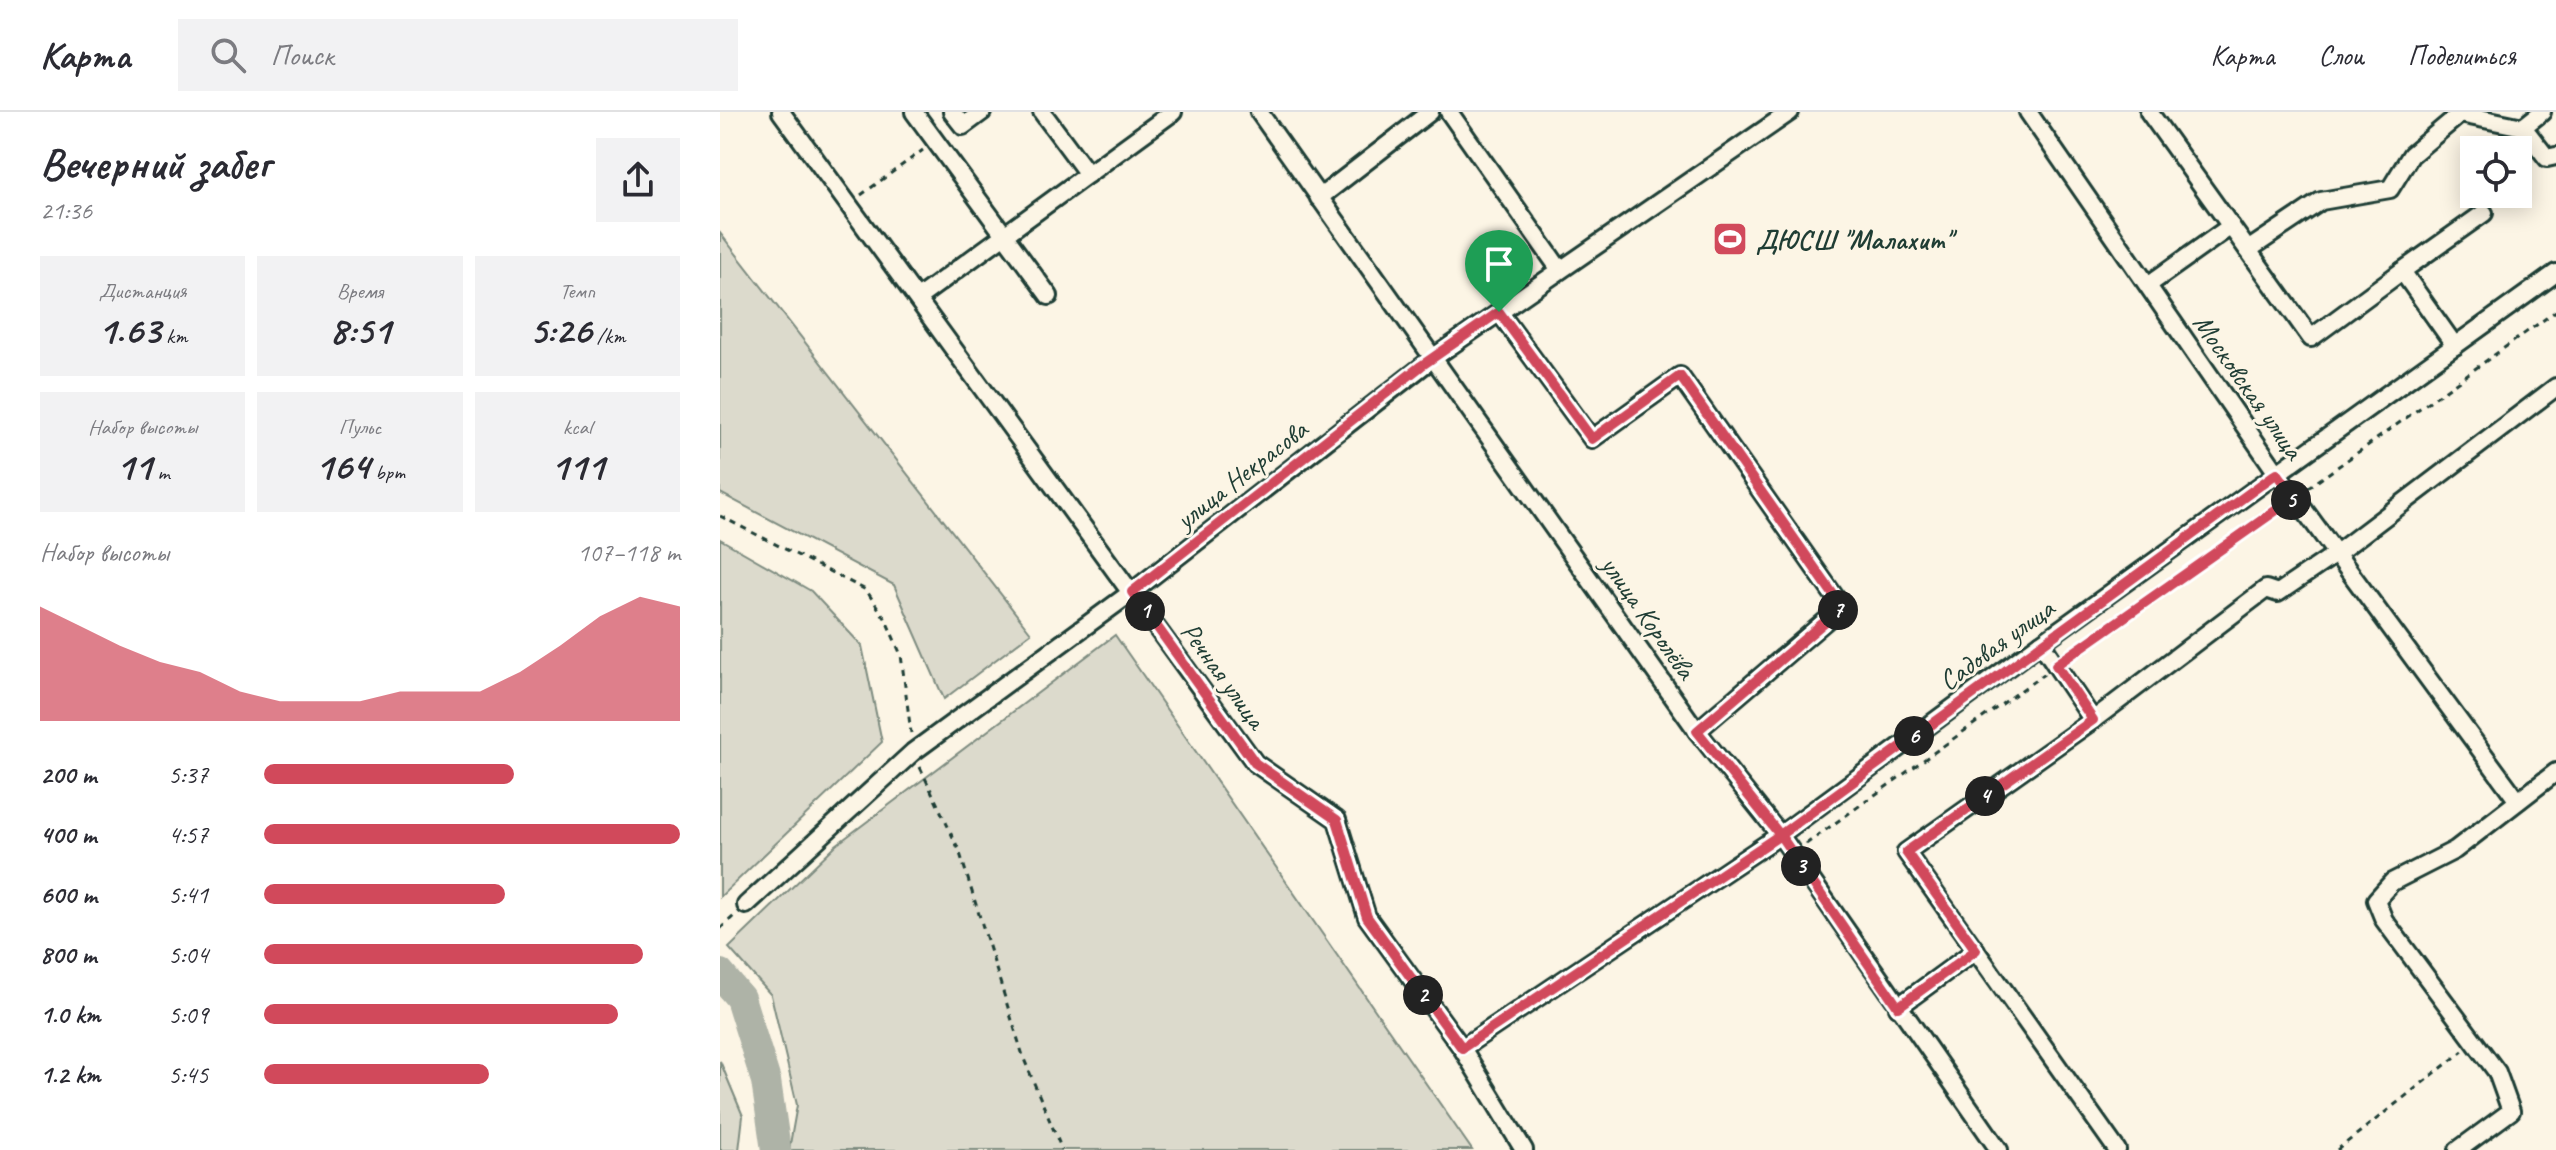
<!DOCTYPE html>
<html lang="ru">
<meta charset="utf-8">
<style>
:root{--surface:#fff;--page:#f2f2f3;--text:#2b2b33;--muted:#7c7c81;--line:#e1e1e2;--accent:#d1495b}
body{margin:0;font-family:Caveat,sans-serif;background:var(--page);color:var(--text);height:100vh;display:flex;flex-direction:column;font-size:30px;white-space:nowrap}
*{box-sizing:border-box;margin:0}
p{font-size:26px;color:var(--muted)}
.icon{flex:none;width:44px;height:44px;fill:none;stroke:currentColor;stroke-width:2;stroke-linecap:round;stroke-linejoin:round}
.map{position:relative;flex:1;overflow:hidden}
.drawer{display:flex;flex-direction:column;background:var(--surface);width:720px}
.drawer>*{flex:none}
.fabs{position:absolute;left:1740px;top:24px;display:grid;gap:16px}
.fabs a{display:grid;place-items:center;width:72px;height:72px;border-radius:0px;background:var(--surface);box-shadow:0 4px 20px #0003;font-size:40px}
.pin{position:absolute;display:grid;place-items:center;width:68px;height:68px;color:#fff;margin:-82px -34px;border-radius:50% 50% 50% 0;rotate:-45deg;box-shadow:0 0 8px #0007}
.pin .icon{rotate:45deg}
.km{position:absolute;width:40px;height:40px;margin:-20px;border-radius:50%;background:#222;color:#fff;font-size:22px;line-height:40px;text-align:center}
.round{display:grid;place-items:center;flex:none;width:84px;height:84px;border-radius:0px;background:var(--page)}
.head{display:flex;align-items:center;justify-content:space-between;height:136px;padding:0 40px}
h1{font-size:44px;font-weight:800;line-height:60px}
.metrics{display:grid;grid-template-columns:repeat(3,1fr);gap:12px;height:136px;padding:8px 40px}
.metrics div{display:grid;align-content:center;border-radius:0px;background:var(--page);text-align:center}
.metrics b{font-size:40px;font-weight:800}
.metrics small{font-size:22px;font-weight:400}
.metrics p{font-size:22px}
.chart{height:224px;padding:16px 40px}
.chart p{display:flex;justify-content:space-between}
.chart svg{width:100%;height:144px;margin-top:8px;fill:var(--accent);opacity:.7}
ul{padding:0 40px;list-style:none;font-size:26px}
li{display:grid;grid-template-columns:128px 96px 1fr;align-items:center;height:60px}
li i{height:20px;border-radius:10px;background:var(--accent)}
header{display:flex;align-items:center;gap:48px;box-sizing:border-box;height:112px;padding:0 40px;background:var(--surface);border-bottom:2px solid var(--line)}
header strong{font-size:38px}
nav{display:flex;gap:44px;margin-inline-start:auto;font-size:28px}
.search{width:560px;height:72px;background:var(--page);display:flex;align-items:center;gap:20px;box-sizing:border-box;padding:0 28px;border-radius:0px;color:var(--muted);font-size:30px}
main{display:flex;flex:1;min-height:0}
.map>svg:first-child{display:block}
.green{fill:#dcdacc;stroke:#7e8c80;stroke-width:2}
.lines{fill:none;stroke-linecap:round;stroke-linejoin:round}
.river{stroke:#aeb3a7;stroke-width:30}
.minor-casing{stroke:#1f3d34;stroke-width:22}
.path{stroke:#1f3d34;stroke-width:3;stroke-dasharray:6 6;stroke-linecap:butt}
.minor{stroke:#fcf5e5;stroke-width:16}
.route-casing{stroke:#fff;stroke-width:16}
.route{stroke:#d1495b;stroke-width:10}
.labels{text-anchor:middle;stroke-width:6;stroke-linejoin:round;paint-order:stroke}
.poi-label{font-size:28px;font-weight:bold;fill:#1f3d34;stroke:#fcf5e5;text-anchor:start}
.street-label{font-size:28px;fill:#1f3d34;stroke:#fcf5e5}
</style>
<header>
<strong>Карта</strong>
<div class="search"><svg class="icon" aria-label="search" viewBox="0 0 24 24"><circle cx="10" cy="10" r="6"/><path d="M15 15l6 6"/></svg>Поиск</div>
<nav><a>Карта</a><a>Слои</a><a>Поделиться</a></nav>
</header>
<main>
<section class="drawer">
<div class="head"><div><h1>Вечерний забег</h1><p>21:36</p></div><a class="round"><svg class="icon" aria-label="share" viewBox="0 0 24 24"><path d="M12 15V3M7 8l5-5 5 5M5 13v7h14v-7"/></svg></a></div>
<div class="metrics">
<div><p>Дистанция</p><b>1.63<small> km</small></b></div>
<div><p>Время</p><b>8:51</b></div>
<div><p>Темп</p><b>5:26<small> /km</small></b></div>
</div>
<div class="metrics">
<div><p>Набор высоты</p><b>11<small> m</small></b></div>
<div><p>Пульс</p><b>164<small> bpm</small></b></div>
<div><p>kcal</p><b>111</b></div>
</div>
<div class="chart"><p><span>Набор высоты</span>107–118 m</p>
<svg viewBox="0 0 160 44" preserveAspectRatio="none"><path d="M0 44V9L10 15L20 21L30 26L40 29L50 35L60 38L70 38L80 38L90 35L100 35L110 35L120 29L130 21L140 12L150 6L160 9V44z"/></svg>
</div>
<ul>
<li><b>200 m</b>5:37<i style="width:60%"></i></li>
<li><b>400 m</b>4:57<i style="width:100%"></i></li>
<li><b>600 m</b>5:41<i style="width:58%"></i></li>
<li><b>800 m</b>5:04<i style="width:91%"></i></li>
<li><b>1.0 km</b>5:09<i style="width:85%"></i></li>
<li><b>1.2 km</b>5:45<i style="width:54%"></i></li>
</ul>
</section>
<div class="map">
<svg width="1836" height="1038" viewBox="0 0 1836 1038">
<rect width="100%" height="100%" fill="#fcf5e5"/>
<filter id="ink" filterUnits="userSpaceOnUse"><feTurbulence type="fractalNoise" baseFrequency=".0125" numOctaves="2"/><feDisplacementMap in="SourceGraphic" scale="16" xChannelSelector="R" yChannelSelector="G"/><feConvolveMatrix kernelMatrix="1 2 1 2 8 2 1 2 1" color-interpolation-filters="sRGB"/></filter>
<g filter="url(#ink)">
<g class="green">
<polygon points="0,121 311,521 224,587 174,473 0,381"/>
<polygon points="0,427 91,479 142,534 162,630 0,785"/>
<polygon points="395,523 752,1038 69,1038 77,993 51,883 9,836 116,733"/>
<polygon points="0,949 23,1004 19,1038 0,1038"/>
</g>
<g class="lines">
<polyline class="river" points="0,862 20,886 46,969 56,1038"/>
<g class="minor-casing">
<g id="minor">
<polyline points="61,0 535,651 617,708 647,805 742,936 804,1038"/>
<polyline points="194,0 329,184"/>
<polyline points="232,0 243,14 262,0"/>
<polyline points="322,0 368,62"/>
<polyline points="539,0 977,619 1060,723 1279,1038"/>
<polyline points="729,0 840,158"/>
<polyline points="1308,0 1557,361 1798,689"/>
<polyline points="1429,0 1591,226 1682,159"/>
<polyline points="1740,2 1803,15 1822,0"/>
<polyline points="1803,15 1827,46 1836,44"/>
<polyline points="599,86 710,0"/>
<polyline points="1528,138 1601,89 1670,77 1691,43 1740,2 1738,0"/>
<polyline points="1428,173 1511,114"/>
<polyline points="198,186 453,0"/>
<polyline points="779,200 872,327 960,264 1122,495 977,619"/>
<polyline points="1735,234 1682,159 1764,101"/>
<polyline points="1321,531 1373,608"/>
<polyline points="26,793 193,640 412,480 713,246 1070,0"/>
<polyline points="1178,895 1256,838"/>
<polyline points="742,936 1060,723 1321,531 1836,161"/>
<polyline points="1397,1038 1186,740 1373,608 1546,477 1558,481 1617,441 1836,275"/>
<polyline points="1738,1038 1791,999 1777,960 1664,808 1656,788 1672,770 1735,738 1836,660"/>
</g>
</g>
<g class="path">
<polyline points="141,83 203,38"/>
<polyline points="1588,376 1836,199"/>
<polyline points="0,404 146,478 165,506 181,543 191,621"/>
<polyline points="1349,544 1563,394"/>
<polyline points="200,655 239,738 304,947 342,1038"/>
<polyline points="1086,732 1324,562"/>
<polyline points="0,817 14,804"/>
<polyline points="1617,1038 1743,939"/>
</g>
<use href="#minor" class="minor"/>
</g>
</g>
<g class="lines" filter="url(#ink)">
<g class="route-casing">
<polyline id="route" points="779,200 701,254 412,480 535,651 617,708 647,805 742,936 1060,723 1178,895 1256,838 1186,740 1373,608 1336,553 1575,385 1557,361 1060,723 977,619 1122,495 960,264 872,327 779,200"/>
</g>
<use href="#route" class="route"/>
</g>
<defs>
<g id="stadium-square" transform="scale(1.8)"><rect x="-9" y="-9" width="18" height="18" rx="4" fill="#d1495b" stroke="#fcf5e5"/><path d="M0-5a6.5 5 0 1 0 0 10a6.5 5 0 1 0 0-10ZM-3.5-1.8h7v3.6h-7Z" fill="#fff"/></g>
</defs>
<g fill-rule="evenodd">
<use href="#stadium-square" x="1010" y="127"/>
</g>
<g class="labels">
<g class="poi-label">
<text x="1036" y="137">ДЮСШ "Малахит"</text>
</g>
<g class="street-label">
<text transform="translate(1529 274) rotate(55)" y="10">Московская улица</text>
<text transform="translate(521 362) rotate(-38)" y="10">улица Некрасова</text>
<text transform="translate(929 505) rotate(55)" y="10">улица Королёва</text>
<text transform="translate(1276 532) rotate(-36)" y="10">Садовая улица</text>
<text transform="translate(504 563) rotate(54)" y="10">Речная улица</text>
</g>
</g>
</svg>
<div class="fabs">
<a><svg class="icon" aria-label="locate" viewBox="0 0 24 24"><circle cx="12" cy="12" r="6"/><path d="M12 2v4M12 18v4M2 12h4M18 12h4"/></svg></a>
</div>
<div class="pin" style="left:779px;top:200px;background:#1e9e55"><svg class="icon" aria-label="arrive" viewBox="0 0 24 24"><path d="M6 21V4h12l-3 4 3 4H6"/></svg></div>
<b class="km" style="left:425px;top:499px">1</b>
<b class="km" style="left:703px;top:883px">2</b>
<b class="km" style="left:1081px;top:754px">3</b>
<b class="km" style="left:1265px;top:684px">4</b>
<b class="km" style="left:1571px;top:388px">5</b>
<b class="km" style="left:1194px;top:624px">6</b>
<b class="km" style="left:1118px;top:498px">7</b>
</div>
</main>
